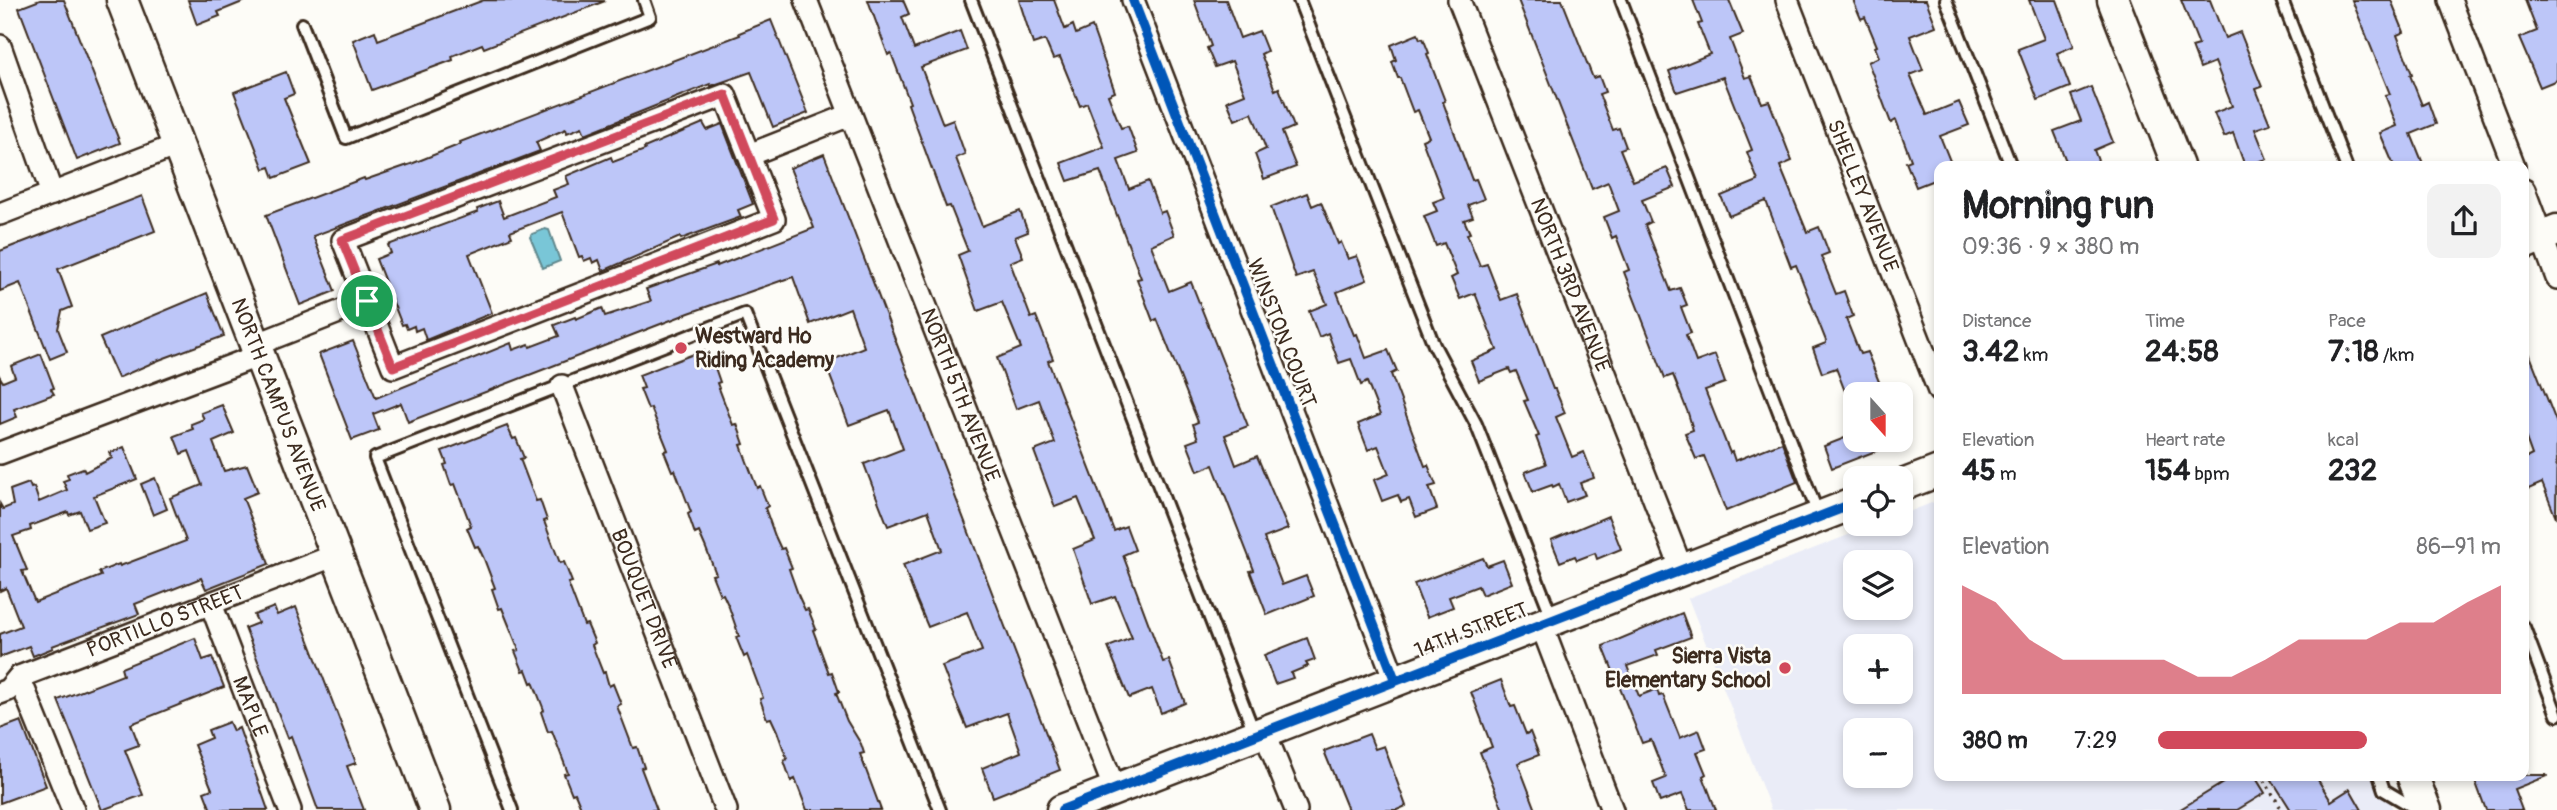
<!DOCTYPE html>
<meta charset="utf-8">
<style>
:root{--surface:#fff;--page:#f2f2f2;--text:#202124;--muted:#757577;--accent:#d1495b}
body{margin:0;font-family:Pangolin,sans-serif;background:var(--page);color:var(--text);height:100vh;display:flex;flex-direction:column;font-size:26px;white-space:nowrap}
*{box-sizing:border-box;margin:0}
p{font-size:23px;color:var(--muted)}
.icon{flex:none;width:38px;height:38px;fill:none;stroke:currentColor;stroke-width:2;stroke-linecap:round;stroke-linejoin:round}
.map{position:relative;flex:1;overflow:hidden}
.sheet{position:absolute;left:1934px;top:161px;width:595px;height:620px;display:flex;flex-direction:column;background:var(--surface);border-radius:14px;box-shadow:0 4px 10px #0003}
.sheet>*{flex:none}
.needle{width:46px;rotate:159deg}
.controls{position:absolute;left:1843px;top:382px;display:grid;gap:14px}
.controls a{display:grid;place-items:center;width:70px;height:70px;border-radius:14px;background:var(--surface);box-shadow:0 4px 10px #0003;font-size:35px}
.pin{position:absolute;display:grid;place-items:center;width:60px;height:60px;color:#fff;margin:-30px;border:4px solid #fff;border-radius:50%;box-shadow:0 2px 7px #0007}
.round{display:grid;place-items:center;flex:none;width:74px;height:74px;border-radius:14px;background:var(--page)}
.head{display:flex;align-items:center;justify-content:space-between;height:119px;padding:0 28px}
h1{font-size:38px;font-weight:700;line-height:52px}
.stats{display:grid;grid-template-columns:repeat(3,1fr);gap:10px;height:119px;padding:7px 28px}
.stats div{display:grid;align-content:center}
.stats b{font-size:30px;font-weight:700}
.stats small{font-size:19px;font-weight:400}
.stats p{font-size:19px}
.chart{height:196px;padding:14px 28px}
.chart p{display:flex;justify-content:space-between}
.chart svg{width:100%;height:126px;margin-top:7px;fill:var(--accent);opacity:.7}
ul{padding:0 28px;list-style:none;font-size:23px}
li{display:grid;grid-template-columns:112px 84px 1fr;align-items:center;height:52px}
li i{height:18px;border-radius:9px;background:var(--accent)}
.map>svg:first-child{display:block}
.built{fill:#eaecf7;fill-rule:evenodd}
.water{fill:#79c6d7;stroke:#60888d;stroke-width:2}
.building{fill:#bdc6f8;stroke:#3b2a1e;stroke-width:2}
.lines{fill:none;stroke-linecap:round;stroke-linejoin:round}
.lane-casing{stroke:#3b2a1e;stroke-width:16}
.street-casing{stroke:#3b2a1e;stroke-width:26}
.secondary-casing{stroke:#3b2a1e;stroke-width:35}
.path{stroke:#3b2a1e;stroke-width:3.5;stroke-dasharray:2 5;stroke-linecap:butt}
.lane{stroke:#fdfcf7;stroke-width:10}
.street{stroke:#fdfcf7;stroke-width:21}
.secondary{stroke:#fdfcf7;stroke-width:30}
.cycleway-casing{stroke:#fdfcf7;stroke-width:15}
.cycleway{stroke:#0057b8;stroke-width:10}
.route-casing{stroke:#fff;stroke-width:14}
.route{stroke:#d1495b;stroke-width:9}
.poi-dot{fill:#d1495b;stroke:#fdfcf7;stroke-width:2.5}
.labels{text-anchor:middle;stroke-width:5;stroke-linejoin:round;paint-order:stroke}
.street-label{font-size:21px;fill:#3b2a1e;stroke:#fdfcf7}
.poi-label{font-size:21px;font-weight:bold;fill:#3b2a1e;stroke:#fdfcf7;text-anchor:start}
</style>
<div class="map">
<svg width="2557" height="810" viewBox="0 0 2557 810">
<rect width="100%" height="100%" fill="#fdfcf7"/>
<filter id="ink" filterUnits="userSpaceOnUse"><feTurbulence type="fractalNoise" baseFrequency=".0143" numOctaves="2"/><feDisplacementMap in="SourceGraphic" scale="14" xChannelSelector="R" yChannelSelector="G"/><feConvolveMatrix kernelMatrix="1 2 1 2 8 2 1 2 1" color-interpolation-filters="sRGB"/></filter>
<g filter="url(#ink)">
<path class="built" d="M1939,500V775H2380L2393,810H1771L1688,598L1879,523H1900L1901,515ZM1855,562H1900V607H1855ZM1855,646H1900V691H1855ZM1855,730H1900V775H1855Z"/>
<polygon class="water" points="545,229 549,230 560,261 543,268 530,237 532,234"/>
<g class="building">
<polygon points="40,0 64,0 120,143 77,160 19,8"/>
<polygon points="188,0 245,0 245,1 218,12 220,16 197,25"/>
<polygon points="484,0 605,1 484,48 482,44 452,56 453,60 372,90 353,40 375,31 378,40"/>
<polygon points="868,0 903,0 909,14 902,17 914,49 960,31 967,50 921,67 943,124 953,120 965,154 956,158 982,226 1020,211 1028,232 1015,237 1023,257 1010,262 1031,318 1036,316 1053,359 1048,361 1114,531 1126,526 1135,550 1123,555 1163,662 1169,660 1185,703 1161,713 1152,689 1129,698 1108,647 1132,638 1115,596 1092,604 1073,549 1095,540 1078,498 1055,507 1034,451 1055,443 1039,400 1016,409 997,358 1021,348 1002,302 978,311 958,255 968,251 950,206 946,207 908,104 910,103 891,53 888,55"/>
<polygon points="1019,0 1054,0 1065,29 1073,25 1076,34 1092,27 1115,92 1108,95 1121,128 1128,126 1138,153 1118,160 1129,189 1148,181 1160,213 1165,211 1174,235 1151,245 1169,291 1191,282 1248,426 1225,435 1236,465 1257,456 1288,529 1264,538 1282,585 1306,576 1314,596 1267,615 1250,571 1254,570 1213,465 1198,471 1187,443 1198,439 1193,424 1198,422 1157,319 1153,321 1137,279 1141,278 1100,171 1068,181 1061,163 1104,147 1087,103 1080,106 1060,57 1053,59 1045,40 1033,44"/>
<polygon points="1194,0 1226,0 1240,38 1259,31 1267,51 1261,54 1275,90 1279,88 1294,127 1282,132 1296,167 1264,179 1255,154 1266,149 1252,113 1235,120 1227,101 1245,94 1232,61 1215,67 1207,48 1211,46"/>
<polygon points="1518,0 1562,0 1593,78 1599,76 1605,92 1599,94 1613,130 1619,128 1626,147 1620,149 1633,181 1667,168 1675,187 1642,200 1651,222 1645,225 1671,291 1680,288 1687,305 1681,307 1691,333 1686,335 1696,362 1715,355 1725,383 1705,390 1730,453 1732,452 1735,461 1782,442 1797,482 1726,511 1704,456 1696,459 1685,433 1693,430 1688,413 1673,375 1665,378 1624,272 1629,270 1616,236 1612,238 1604,217 1619,211 1608,182 1592,189"/>
<polygon points="1693,0 1729,0 1743,34 1730,39 1745,78 1751,76 1762,103 1769,101 1792,161 1780,166 1807,232 1819,227 1829,253 1821,256 1836,294 1844,291 1853,316 1846,319 1860,354 1867,352 1884,394 1846,394 1836,368 1822,373 1813,348 1826,343 1826,341 1796,265 1791,267 1766,201 1729,216 1721,196 1758,181 1747,152 1752,150 1723,77 1677,92 1669,71 1710,54 1698,24 1702,23"/>
<polygon points="1853,0 1926,0 1936,26 1910,36 1923,70 1910,75 1927,115 1959,102 1969,125 1940,136 1952,166 1939,166 1939,178 1916,187 1906,162 1911,160 1896,120 1891,123 1868,62 1879,57 1875,47 1877,46 1865,17 1861,19"/>
<polygon points="2029,0 2057,0 2074,46 2057,53 2070,87 2038,100 2018,49 2044,39"/>
<polygon points="2181,0 2210,0 2225,38 2240,32 2262,87 2256,89 2270,124 2255,129 2267,159 2245,166 2233,133 2224,137 2214,113 2232,106 2215,62 2200,68 2192,47 2199,45"/>
<polygon points="2352,0 2391,0 2404,32 2397,35 2412,74 2410,75 2422,105 2428,102 2436,124 2411,134 2424,166 2394,166 2380,133 2397,126 2385,95 2390,94"/>
<polygon points="2525,0 2557,0 2557,80 2540,87 2519,38 2537,31"/>
<polygon points="771,20 808,113 773,127 751,72 711,86 710,84 585,134 582,127 567,133 566,129 536,142 540,151 313,236 335,291 300,305 266,215 364,178 365,180 411,164 461,144 460,142 740,35 739,33"/>
<polygon points="1418,34 1420,39 1423,38 1429,53 1427,54 1445,101 1443,102 1472,180 1476,179 1484,199 1468,205 1473,217 1464,220 1470,233 1467,234 1480,266 1487,264 1501,300 1517,294 1553,389 1555,389 1565,413 1556,417 1572,457 1584,452 1594,478 1580,483 1585,495 1566,502 1559,484 1553,487 1552,485 1533,492 1525,472 1546,464 1536,437 1539,436 1524,401 1528,400 1516,371 1511,373 1509,369 1479,381 1471,361 1497,350 1475,293 1460,299 1451,278 1457,275 1444,243 1436,246 1424,216 1437,211 1433,202 1444,198 1422,140 1429,137 1418,110 1413,112 1400,78 1398,78 1392,62 1396,60 1391,45"/>
<polygon points="286,72 294,94 284,98 311,164 274,178 270,167 264,169 234,92"/>
<polygon points="2091,87 2113,142 2094,150 2100,166 2068,166 2054,131 2081,121 2071,95"/>
<polygon points="703,123 707,130 722,124 753,204 738,210 741,217 681,239 680,237 603,271 599,260 593,263 591,258 584,261 582,256 579,257 562,212 510,232 512,237 469,254 492,313 426,340 422,328 415,331 414,326 407,329 405,324 402,325 376,259 391,253 388,245 478,212 477,209 498,201 504,217 556,197 553,190 569,184 566,176 611,157 613,162 645,150 644,148"/>
<polygon points="824,154 1060,770 993,797 982,768 1021,752 1007,713 967,728 953,695 942,666 982,651 967,612 928,627 914,594 903,565 942,550 928,511 888,526 875,493 864,464 903,449 889,410 849,425 825,363 864,347 850,308 810,324 793,277 786,279 689,313 408,422 401,403 373,414 379,430 352,440 319,354 353,341 376,398 511,343 513,350 529,344 530,347 559,336 554,325 575,317 576,319 602,308 605,316 651,301 646,289 717,264 717,266 814,228 790,168"/>
<polygon points="1307,193 1312,206 1321,202 1338,244 1341,242 1348,259 1357,256 1367,280 1337,292 1354,335 1357,334 1366,358 1388,350 1397,371 1391,374 1425,466 1428,465 1436,485 1429,487 1437,509 1416,517 1409,499 1401,502 1398,495 1382,501 1374,480 1389,474 1378,446 1368,450 1358,424 1380,415 1367,382 1361,385 1351,359 1339,363 1328,333 1319,337 1309,311 1327,304 1313,272 1296,278 1271,207"/>
<polygon points="142,196 155,231 58,269 72,307 62,311 58,329 67,352 50,359 20,283 0,291 0,251"/>
<polygon points="207,293 224,336 159,360 118,378 100,338"/>
<polygon points="2524,340 2557,424 2556,518 2542,483 2524,491 2524,459 2532,455 2524,433"/>
<polygon points="704,350 709,363 713,362 720,382 717,383 733,425 737,424 744,444 741,445 746,459 757,488 760,486 768,506 765,508 775,536 781,549 784,548 792,568 789,569 799,597 805,610 808,609 816,629 813,630 829,673 832,672 839,692 836,693 847,721 861,744 864,753 860,754 881,810 807,810 795,779 791,781 784,761 787,759 777,731 771,718 767,719 760,699 763,698 747,655 744,657 736,637 739,636 729,607 723,594 720,595 712,575 716,574 705,546 699,532 695,534 688,514 691,512 686,499 675,470 672,471 664,451 668,450 651,408 648,409 640,389 644,388 639,375"/>
<polygon points="41,354 54,388 51,389 54,394 14,409 17,417 0,424 0,377 3,382 15,377 11,366"/>
<polygon points="222,405 234,433 213,442 224,471 247,465 258,492 243,498 269,564 206,589 201,578 135,604 139,614 52,646 53,648 33,656 29,646 0,657 0,634 21,626 6,588 0,591 0,504 3,509 13,505 10,490 29,483 31,488 34,487 39,502 67,490 63,481 69,479 67,474 83,468 85,472 112,458 109,453 124,447 137,479 94,496 105,523 87,529 80,511 69,515 68,512 30,526 31,530 13,536 27,570 22,571 35,602 101,576 99,572 119,564 120,566 186,541 170,498 202,485 189,451 181,454 174,436 193,429 191,424 204,419 201,413"/>
<polygon points="507,426 513,439 516,438 524,458 520,459 536,501 540,500 547,520 544,521 555,550 560,563 564,562 572,582 568,583 584,625 587,624 595,643 592,645 603,673 605,672 609,686 613,684 621,704 617,706 622,719 633,748 637,747 644,767 641,768 657,810 582,810 575,793 572,794 564,774 568,773 552,731 548,732 541,712 544,710 533,682 531,683 526,670 523,671 515,651 519,650 502,608 499,609 492,589 495,588 484,559 478,546 475,547 467,528 471,526 455,484 451,485 444,465 447,464 442,451"/>
<polygon points="1855,434 1855,439 1904,440 1832,468 1824,446"/>
<polygon points="155,478 167,509 153,515 141,484"/>
<polygon points="1608,516 1621,549 1597,559 1595,553 1577,560 1575,556 1560,562 1551,540"/>
<polygon points="1483,558 1487,566 1503,560 1512,583 1482,595 1478,586 1449,597 1453,607 1427,617 1414,584"/>
<polygon points="274,607 277,615 296,607 356,763 347,766 364,810 318,810 291,736 288,738 245,628 258,623 254,615"/>
<polygon points="1682,613 1691,637 1656,650 1658,655 1627,666 1639,696 1657,689 1659,696 1663,695 1680,738 1699,730 1706,749 1697,752 1706,774 1703,776 1716,810 1689,810 1682,794 1660,802 1653,783 1666,778 1651,740 1642,743 1603,646"/>
<polygon points="195,638 203,660 212,657 224,687 131,724 139,745 125,750 143,795 102,810 58,700 123,675 121,668"/>
<polygon points="1307,638 1315,660 1306,663 1308,666 1291,673 1293,678 1275,684 1264,655"/>
<polygon points="1501,680 1511,707 1515,706 1526,734 1530,732 1539,755 1518,763 1536,810 1503,810 1480,752 1492,747 1471,692"/>
<polygon points="21,721 46,786 0,803 0,729"/>
<polygon points="229,722 233,731 239,728 268,810 211,810 204,792 212,789 194,745 211,738 208,730"/>
<polygon points="1369,734 1375,749 1384,746 1406,806 1397,810 1348,810 1324,751"/>
<polygon points="2236,775 2254,775 2265,793 2237,810 2179,810"/>
<polygon points="2269,775 2315,775 2331,801 2350,789 2362,810 2291,810"/>
<polygon points="2473,775 2546,775 2547,776 2514,789 2522,810 2486,810"/>
</g>
<g class="lines">
<g class="lane-casing">
<g id="lane">
<polyline points="971,0 1254,732"/>
<polyline points="1299,0 1434,345 1476,424 1552,617"/>
<polyline points="1621,0 1818,514"/>
<polyline points="1946,0 2011,166"/>
<polyline points="2282,0 2346,166"/>
<polyline points="302,24 346,138 650,17 644,0"/>
<polyline points="2524,627 2557,715"/>
<polyline points="2379,775 2384,790 2418,810"/>
<polyline points="512,810 375,458 745,314 940,810"/>
</g>
</g>
<g class="street-casing">
<g id="street">
<path id="s1" d="M806,0L1115,790"/>
<polyline points="1133,0 1395,680"/>
<path id="s2" d="M1459,0L1682,570"/>
<path id="s3" d="M1787,0L1939,391"/>
<polyline points="2450,0 2514,166"/>
<polyline points="0,46 52,194"/>
<polygon points="725,95 774,219 393,367 343,240"/>
<polyline points="749,155 850,115"/>
<polyline points="2524,190 2557,278"/>
<polyline points="0,214 177,145"/>
<polyline points="255,345 367,301"/>
<path id="s4" d="M562,386L726,810"/>
<polyline points="0,453 260,355"/>
<path id="s5" d="M211,604L290,810"/>
<polyline points="1541,624 1612,810"/>
<polyline points="19,677 73,810"/>
<path id="s6" d="M0,693L8,690L19,677L336,555"/>
<polyline points="1264,731 1296,810"/>
</g>
</g>
<g class="secondary-casing">
<g id="secondary">
<path id="s7" d="M122,0L435,810"/>
<polyline points="2113,0 2178,166"/>
<polyline points="2524,244 2557,230"/>
<polyline points="1900,486 1939,471"/>
<polyline points="2412,775 2426,810"/>
<polyline points="1062,810 1855,503"/>
</g>
</g>
<polyline class="path" points="2261,775 2282,810"/>
<use href="#lane" class="lane"/>
<use href="#street" class="street"/>
<use href="#secondary" class="secondary"/>
<g class="cycleway-casing">
<g id="cycleway">
<polyline points="1133,0 1395,680"/>
<polygon points="725,95 774,219 393,367 343,240"/>
<polyline points="1062,810 1855,503"/>
</g>
</g>
<use href="#cycleway" class="cycleway"/>
</g>
</g>
<g class="lines" filter="url(#ink)">
<g class="route-casing">
<polygon id="route" points="725,94 774,219 393,367 342,240"/>
</g>
<use href="#route" class="route"/>
</g>
<g class="poi-dot">
<circle cx="681" cy="348" r="7"/>
<circle cx="1785" cy="668" r="7"/>
</g>
<g class="labels">
<g class="street-label">
<text dy="7" stroke="none"><textPath href="#s3" startOffset="210">SHELLEY AVENUE</textPath></text>
<text dy="7" stroke="none"><textPath href="#s2" startOffset="306">NORTH 3RD AVENUE</textPath></text>
<text transform="translate(1282 333) rotate(69)" y="7">WINSTON COURT</text>
<text dy="7" stroke="none"><textPath href="#s1" startOffset="424">NORTH 5TH AVENUE</textPath></text>
<text dy="7" stroke="none"><textPath href="#s7" startOffset="434">NORTH CAMPUS AVENUE</textPath></text>
<text dy="7" stroke="none"><textPath href="#s4" startOffset="228">BOUQUET DRIVE</textPath></text>
<text dy="7" stroke="none"><textPath href="#s6" startOffset="182">PORTILLO STREET</textPath></text>
<text transform="translate(1471 630) rotate(-21)" y="7">14TH STREET</text>
<text dy="7" stroke="none"><textPath href="#s5" startOffset="110">MAPLE</textPath></text>
</g>
<g class="poi-label">
<text x="695" y="343">Westward Ho<tspan x="695" dy="24">Riding Academy</tspan></text>
<text x="1771" y="663" text-anchor="end">Sierra Vista<tspan x="1771" dy="24">Elementary School</tspan></text>
</g>
</g>
</svg>
<div class="controls">
<a><svg class="needle" viewBox="-14 -14 28 28"><path d="M0-13l5 13h-10z" fill="#e53935"/><path d="M0 13l5-13h-10z" fill="#757577"/></svg></a>
<a><svg class="icon" aria-label="locate" viewBox="0 0 24 24"><circle cx="12" cy="12" r="6"/><path d="M12 2v4M12 18v4M2 12h4M18 12h4"/></svg></a>
<a><svg class="icon" aria-label="layers" viewBox="0 0 24 24"><path d="M12 4l9 5-9 5-9-5zM3 14l9 5 9-5"/></svg></a>
<a>+</a>
<a>−</a>
</div>
<div class="pin" style="left:367px;top:301px;background:#1e9e55"><svg class="icon" aria-label="arrive" viewBox="0 0 24 24"><path d="M6 21V4h12l-3 4 3 4H6"/></svg></div>
<section class="sheet">
<div class="head"><div><h1>Morning run</h1><p>09:36 · 9 × 380 m</p></div><a class="round"><svg class="icon" aria-label="share" viewBox="0 0 24 24"><path d="M12 15V3M7 8l5-5 5 5M5 13v7h14v-7"/></svg></a></div>
<div class="stats">
<div><p>Distance</p><b>3.42<small> km</small></b></div>
<div><p>Time</p><b>24:58</b></div>
<div><p>Pace</p><b>7:18<small> /km</small></b></div>
</div>
<div class="stats">
<div><p>Elevation</p><b>45<small> m</small></b></div>
<div><p>Heart rate</p><b>154<small> bpm</small></b></div>
<div><p>kcal</p><b>232</b></div>
</div>
<div class="chart"><p><span>Elevation</span>86–91 m</p>
<svg viewBox="0 0 160 44" preserveAspectRatio="none"><path d="M0 44V6L10 12L20 25L30 32L40 32L50 32L60 32L70 38L80 38L90 32L100 25L110 25L120 25L130 19L140 19L150 12L160 6V44z"/></svg>
</div>
<ul>
<li><b>380 m</b>7:29<i style="width:61%"></i></li>
</ul>
</section>
</div>
